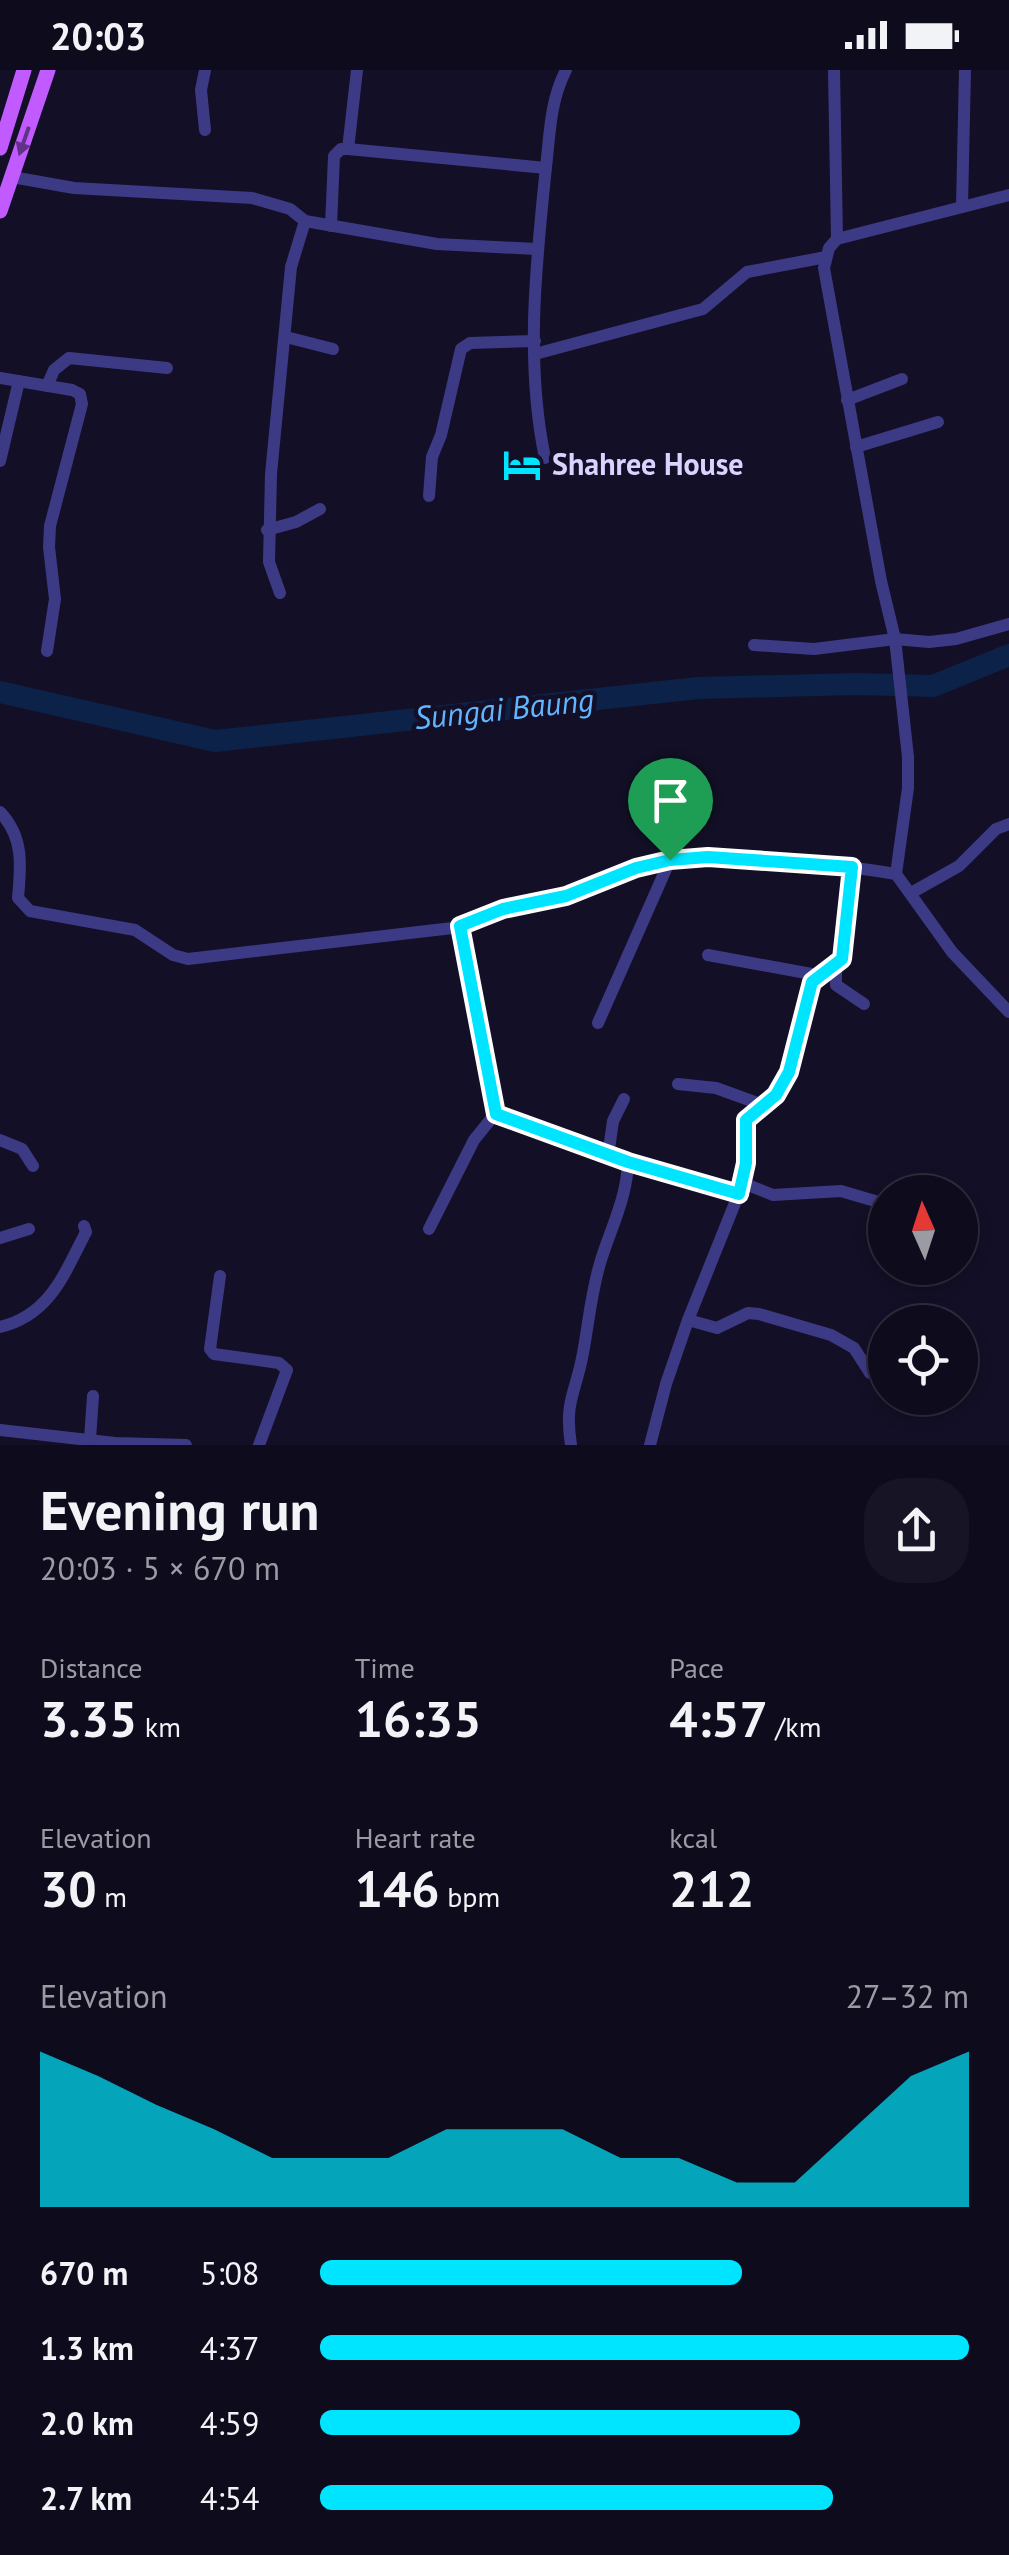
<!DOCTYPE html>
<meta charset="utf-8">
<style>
:root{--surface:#0e0b1c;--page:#171425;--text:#f1f3f6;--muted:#9b9ba3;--line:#2e2b3b;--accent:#00e5ff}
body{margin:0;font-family:"PT Sans",sans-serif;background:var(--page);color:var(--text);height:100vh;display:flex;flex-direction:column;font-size:38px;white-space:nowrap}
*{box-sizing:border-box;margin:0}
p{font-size:32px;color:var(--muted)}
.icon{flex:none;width:55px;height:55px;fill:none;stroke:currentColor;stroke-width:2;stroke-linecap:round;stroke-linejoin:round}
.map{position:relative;height:1375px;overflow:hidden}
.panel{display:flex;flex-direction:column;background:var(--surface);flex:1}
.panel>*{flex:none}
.needle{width:65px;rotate:357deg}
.buttons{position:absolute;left:868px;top:1105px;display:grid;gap:20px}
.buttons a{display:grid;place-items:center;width:110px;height:110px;border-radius:50%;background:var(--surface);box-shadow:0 5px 15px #0003,0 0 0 2px var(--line);font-size:50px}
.pin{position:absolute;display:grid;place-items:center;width:85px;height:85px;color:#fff;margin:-102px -42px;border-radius:50% 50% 50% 0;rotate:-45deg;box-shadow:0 0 10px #0007}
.pin .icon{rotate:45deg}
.round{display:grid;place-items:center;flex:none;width:105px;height:105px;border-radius:40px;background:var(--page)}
.headline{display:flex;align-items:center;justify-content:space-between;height:170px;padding:0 40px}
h1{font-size:55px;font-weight:700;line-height:75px}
.metrics{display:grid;grid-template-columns:repeat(3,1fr);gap:15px;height:170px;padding:10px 40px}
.metrics div{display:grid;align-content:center}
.metrics b{font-size:50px;font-weight:700}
.metrics small{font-size:28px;font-weight:400}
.metrics p{font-size:28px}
.chart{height:280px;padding:20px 40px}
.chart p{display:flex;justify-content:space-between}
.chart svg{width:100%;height:180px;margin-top:10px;fill:var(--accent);opacity:.7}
ul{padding:0 40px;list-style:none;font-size:32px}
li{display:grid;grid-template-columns:160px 120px 1fr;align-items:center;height:75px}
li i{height:25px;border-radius:12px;background:var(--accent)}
.status{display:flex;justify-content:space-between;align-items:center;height:70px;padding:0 50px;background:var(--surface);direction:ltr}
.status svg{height:28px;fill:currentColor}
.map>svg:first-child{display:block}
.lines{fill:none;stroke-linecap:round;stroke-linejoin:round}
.river{stroke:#0c2248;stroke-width:22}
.minor{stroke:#3d3a85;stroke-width:12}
.major{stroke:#c25bff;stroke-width:15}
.oneway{fill:#623188}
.route-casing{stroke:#fff;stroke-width:20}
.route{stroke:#00e5ff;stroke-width:12}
.labels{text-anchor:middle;stroke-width:9;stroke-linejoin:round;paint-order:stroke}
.poi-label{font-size:30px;font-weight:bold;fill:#d9d4ff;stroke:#130f26;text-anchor:start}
.water-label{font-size:32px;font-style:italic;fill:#62b6ff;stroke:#130f26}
</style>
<div class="status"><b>20:03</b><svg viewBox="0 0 49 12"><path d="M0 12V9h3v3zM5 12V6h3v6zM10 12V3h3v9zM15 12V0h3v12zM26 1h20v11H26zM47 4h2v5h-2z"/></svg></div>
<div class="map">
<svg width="1009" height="1375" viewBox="0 0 1009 1375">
<rect width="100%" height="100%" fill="#130f26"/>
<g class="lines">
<polyline class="river" points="0,622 215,671 698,618 856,614 933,616 1009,585"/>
<g class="minor">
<polyline points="834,0 837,169"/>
<polyline points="205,60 201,20 205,0"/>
<polyline points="348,79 546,98"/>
<polyline points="12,107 74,118 252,128 290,139 305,151 437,174 536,179"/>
<polyline points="1009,125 837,169 829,178 824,198 881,511 895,569 908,687 908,718 896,804 952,882 1009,942"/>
<polyline points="962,137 965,0"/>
<polyline points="331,156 334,86 341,79 348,79 357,0"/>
<polyline points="286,267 333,279"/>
<polyline points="535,284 703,239 747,202 826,187"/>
<polyline points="0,308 72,320 80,324 82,334 50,456 49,477 55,529 47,581"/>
<polyline points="47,316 54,300 69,288 167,298"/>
<polyline points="847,330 902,309"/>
<polyline points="856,377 938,352"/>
<path d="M545,388C525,292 536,194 546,97C550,63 550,31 566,0"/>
<polyline points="0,391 19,311"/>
<polyline points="429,426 432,387 441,365 461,279 470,273 535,271"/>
<polyline points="267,460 296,452 320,439"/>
<polyline points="280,523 269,492 271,404 291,197 305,151"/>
<polyline points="754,575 814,579 895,569 929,572 956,569 1009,554"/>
<path d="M0,742C24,767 21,796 18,828L30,841L135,860L173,885L188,889L461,857C494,840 528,837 564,827C598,817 630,799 666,791C726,779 833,794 896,804"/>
<polyline points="911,823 959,796 996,759 1009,754"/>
<polyline points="461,857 495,1044"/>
<polyline points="708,885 817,905"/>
<polyline points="836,896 836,915 864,934"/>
<polyline points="598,953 670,790"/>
<polyline points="678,1014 716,1018 763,1035"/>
<polyline points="0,1070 22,1079 33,1096"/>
<polyline points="608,1086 613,1051 624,1029"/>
<polyline points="628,1092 739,1124"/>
<polyline points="743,1113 773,1125 841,1121 885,1134"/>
<path d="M429,1159L474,1070L495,1044L628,1092C627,1127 611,1158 601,1190C591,1222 589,1251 583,1283C576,1323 564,1330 571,1375"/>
<polyline points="0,1168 29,1159"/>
<polyline points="220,1206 210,1279 214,1284 279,1293 287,1300 259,1375"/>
<polyline points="688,1250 717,1258 748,1243 759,1244 831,1265 854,1278 870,1303"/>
<path d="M0,1257C50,1245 64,1204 86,1162L84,1156"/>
<polyline points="0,1360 115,1373 186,1375"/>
<polyline points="90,1369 93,1326"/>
<polyline points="650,1375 666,1314 688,1250 743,1113 746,1050 776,1025 789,1002 812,911 842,889 852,797"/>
</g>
<g class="major">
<polyline points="0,78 24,0"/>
<polyline points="0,141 48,0"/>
</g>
</g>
<defs><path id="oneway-solid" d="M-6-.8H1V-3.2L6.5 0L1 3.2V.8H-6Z" transform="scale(2.5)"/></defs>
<use class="oneway" href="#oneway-solid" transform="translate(24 71) rotate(109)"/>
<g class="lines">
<g class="route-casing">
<polygon id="route" points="708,787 852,797 842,889 812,912 789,1002 776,1025 746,1050 746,1093 739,1124 628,1092 496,1044 460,856 503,839 566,826 636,798 670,790"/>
</g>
<use href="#route" class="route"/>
</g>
<defs>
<g id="hotel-bare" transform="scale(3)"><path d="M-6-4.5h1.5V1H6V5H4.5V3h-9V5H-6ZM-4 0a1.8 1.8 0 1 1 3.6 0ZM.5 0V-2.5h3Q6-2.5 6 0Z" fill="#00e5ff" stroke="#130f26" stroke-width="2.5" paint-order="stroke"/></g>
</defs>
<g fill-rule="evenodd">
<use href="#hotel-bare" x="522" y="395"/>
</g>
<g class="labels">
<g class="poi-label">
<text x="552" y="405">Shahree House</text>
</g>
<g class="water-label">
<text transform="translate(504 639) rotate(-6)" y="11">Sungai Baung</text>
</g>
</g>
</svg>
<div class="buttons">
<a><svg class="needle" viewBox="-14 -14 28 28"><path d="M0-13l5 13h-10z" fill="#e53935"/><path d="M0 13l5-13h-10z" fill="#9b9ba3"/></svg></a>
<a><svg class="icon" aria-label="locate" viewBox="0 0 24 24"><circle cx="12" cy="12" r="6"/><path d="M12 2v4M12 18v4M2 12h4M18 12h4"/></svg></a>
</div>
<div class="pin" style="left:670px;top:790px;background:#1e9e55"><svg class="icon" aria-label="arrive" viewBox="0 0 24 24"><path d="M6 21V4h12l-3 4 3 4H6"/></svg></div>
</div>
<section class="panel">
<div class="headline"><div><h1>Evening run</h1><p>20:03 · 5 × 670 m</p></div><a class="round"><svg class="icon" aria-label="share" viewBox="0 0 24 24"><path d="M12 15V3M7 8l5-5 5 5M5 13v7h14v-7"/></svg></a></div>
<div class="metrics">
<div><p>Distance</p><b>3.35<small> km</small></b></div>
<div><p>Time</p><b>16:35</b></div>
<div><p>Pace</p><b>4:57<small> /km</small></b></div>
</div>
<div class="metrics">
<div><p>Elevation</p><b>30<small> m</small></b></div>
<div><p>Heart rate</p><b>146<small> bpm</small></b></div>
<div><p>kcal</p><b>212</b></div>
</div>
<div class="chart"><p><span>Elevation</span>27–32 m</p>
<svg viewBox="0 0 160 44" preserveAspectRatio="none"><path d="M0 44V6L10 12L20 19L30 25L40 32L50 32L60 32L70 25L80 25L90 25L100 32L110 32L120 38L130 38L140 25L150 12L160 6V44z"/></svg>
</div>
<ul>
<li><b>670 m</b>5:08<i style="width:65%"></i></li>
<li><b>1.3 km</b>4:37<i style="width:100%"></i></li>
<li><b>2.0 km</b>4:59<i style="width:74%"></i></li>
<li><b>2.7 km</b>4:54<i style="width:79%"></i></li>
</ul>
</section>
